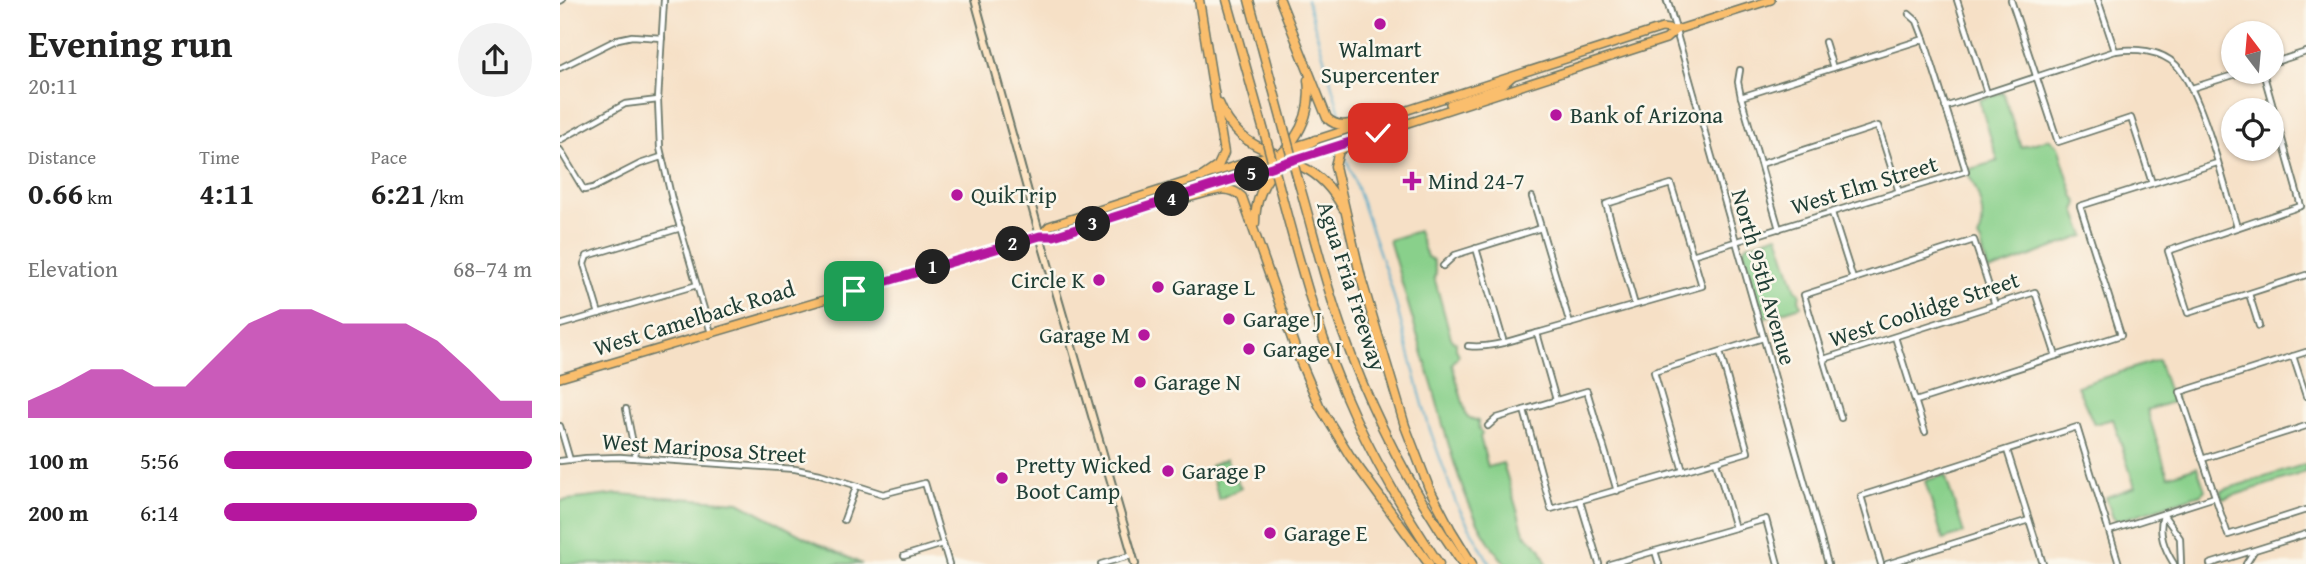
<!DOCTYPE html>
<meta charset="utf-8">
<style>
:root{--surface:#fff;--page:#f2f2f2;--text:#222;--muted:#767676;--accent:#b5179e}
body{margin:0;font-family:"Gentium Book Plus",serif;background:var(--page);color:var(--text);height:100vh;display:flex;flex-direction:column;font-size:26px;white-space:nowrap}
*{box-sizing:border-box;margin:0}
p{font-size:23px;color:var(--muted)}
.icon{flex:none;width:38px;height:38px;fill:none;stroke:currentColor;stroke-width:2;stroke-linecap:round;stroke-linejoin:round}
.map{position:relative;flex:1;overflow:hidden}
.side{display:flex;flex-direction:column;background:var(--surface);width:560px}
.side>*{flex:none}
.needle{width:46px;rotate:344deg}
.tools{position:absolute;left:1661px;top:21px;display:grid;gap:14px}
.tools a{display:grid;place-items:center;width:63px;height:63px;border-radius:50%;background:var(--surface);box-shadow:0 2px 5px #0004;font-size:35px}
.pin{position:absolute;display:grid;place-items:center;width:60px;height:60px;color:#fff;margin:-30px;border-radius:14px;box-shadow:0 4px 10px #0006}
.km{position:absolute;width:35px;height:35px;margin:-18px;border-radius:50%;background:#222;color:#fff;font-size:19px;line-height:35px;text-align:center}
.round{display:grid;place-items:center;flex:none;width:74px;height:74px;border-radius:37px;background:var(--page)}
.overview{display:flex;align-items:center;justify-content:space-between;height:119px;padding:0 28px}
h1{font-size:38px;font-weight:600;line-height:52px}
.stats{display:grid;grid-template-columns:repeat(3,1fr);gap:10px;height:119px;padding:7px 28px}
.stats div{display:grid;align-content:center}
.stats b{font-size:30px;font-weight:600}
.stats small{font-size:19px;font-weight:400}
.stats p{font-size:19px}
.chart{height:196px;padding:14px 28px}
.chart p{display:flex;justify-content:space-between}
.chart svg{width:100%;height:126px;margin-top:7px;fill:var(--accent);opacity:.7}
ul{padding:0 28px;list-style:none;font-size:23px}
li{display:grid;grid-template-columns:112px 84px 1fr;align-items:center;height:52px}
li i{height:18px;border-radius:9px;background:var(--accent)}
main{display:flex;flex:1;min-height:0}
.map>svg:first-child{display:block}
.green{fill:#89d08b;stroke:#548660;stroke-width:2}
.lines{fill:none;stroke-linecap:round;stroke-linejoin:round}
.stream{stroke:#49a7c8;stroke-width:2}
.minor-casing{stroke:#6a7667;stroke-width:8}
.tertiary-casing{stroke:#6a7667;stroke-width:9}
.secondary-casing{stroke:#6a7667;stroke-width:10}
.primary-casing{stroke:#6a7667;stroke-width:10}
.motorway-casing{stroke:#6a7667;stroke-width:11}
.minor{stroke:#fff;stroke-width:4.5}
.tertiary{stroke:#fff;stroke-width:5}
.secondary{stroke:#fde5c5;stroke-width:6}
.primary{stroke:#fabe6d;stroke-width:7}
.motorway{stroke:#fabe6d;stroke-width:8}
.motorway-bridge-casing{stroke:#6a7667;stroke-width:11;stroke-linecap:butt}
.motorway-bridge{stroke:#fabe6d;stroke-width:8}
.route-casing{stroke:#fff;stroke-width:14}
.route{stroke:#b5179e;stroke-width:9}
.poi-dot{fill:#b5179e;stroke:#fbf7ec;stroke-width:2.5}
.labels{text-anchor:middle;stroke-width:5;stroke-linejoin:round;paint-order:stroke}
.poi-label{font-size:23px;fill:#1f3d34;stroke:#fbf7ec;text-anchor:start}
.street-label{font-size:23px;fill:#1f3d34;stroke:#fbf7ec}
</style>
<main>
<section class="side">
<div class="overview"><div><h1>Evening run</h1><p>20:11</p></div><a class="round"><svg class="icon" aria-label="share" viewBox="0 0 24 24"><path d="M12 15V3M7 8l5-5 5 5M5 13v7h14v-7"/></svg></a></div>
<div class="stats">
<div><p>Distance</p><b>0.66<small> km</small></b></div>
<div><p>Time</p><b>4:11</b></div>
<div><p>Pace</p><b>6:21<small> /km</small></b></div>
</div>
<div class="chart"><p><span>Elevation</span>68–74 m</p>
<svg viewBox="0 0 160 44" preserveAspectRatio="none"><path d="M0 44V38L10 33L20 27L30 27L40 33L50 33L60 22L70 11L80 6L90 6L100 11L110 11L120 11L130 17L140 27L150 38L160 38V44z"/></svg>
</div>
<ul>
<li><b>100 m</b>5:56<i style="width:100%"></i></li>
<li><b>200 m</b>6:14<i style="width:82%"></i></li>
</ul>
</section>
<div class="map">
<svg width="1746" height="564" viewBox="0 0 1746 564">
<rect width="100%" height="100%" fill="#fbf7ec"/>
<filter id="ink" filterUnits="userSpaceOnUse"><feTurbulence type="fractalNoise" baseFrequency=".0143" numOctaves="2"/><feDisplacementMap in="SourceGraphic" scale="14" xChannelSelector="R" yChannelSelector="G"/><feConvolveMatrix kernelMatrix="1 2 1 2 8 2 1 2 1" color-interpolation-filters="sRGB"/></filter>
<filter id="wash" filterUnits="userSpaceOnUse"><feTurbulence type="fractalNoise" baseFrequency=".00686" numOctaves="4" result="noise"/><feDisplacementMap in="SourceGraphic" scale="28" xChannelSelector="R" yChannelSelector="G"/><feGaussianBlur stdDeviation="1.57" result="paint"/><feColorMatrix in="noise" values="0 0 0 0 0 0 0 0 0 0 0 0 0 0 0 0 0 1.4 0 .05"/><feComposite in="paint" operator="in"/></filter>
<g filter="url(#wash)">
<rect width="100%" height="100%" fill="#f6e0c6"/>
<g class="green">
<path d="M1443,92L1461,147L1489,139L1498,146L1514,197L1518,203L1515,210L1525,236C1492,247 1461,261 1428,271L1421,243L1418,238C1428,220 1419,191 1408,174L1410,169L1438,161L1419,100Z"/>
<path d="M858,231L867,257L873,260L876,274L874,277L892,341L896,342V349L899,355L892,364L907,417L918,421L919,430L922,434L920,437L928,467L943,463L964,533L980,548L987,564H946C905,519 889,446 873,388C858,339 844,289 829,240Z"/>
<polygon points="1218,235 1236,290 1240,293 1239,299 1241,306 1203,318 1183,249 1187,245"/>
<polygon points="1598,360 1608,390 1615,394 1616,401 1587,410 1608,476 1637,467 1645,490 1641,494 1558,521 1553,518 1546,497 1575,487 1553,419 1534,424 1517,386"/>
<polygon points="666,459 681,488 659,499 650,466"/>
<polygon points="1746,464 1746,472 1663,499 1660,491"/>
<polygon points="1385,475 1404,533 1383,540 1365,481"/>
<polygon points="58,494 179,502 244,537 302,564 136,564 84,560 49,564 0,564 0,501"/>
</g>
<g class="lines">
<g class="stream">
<polyline points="747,0 780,113"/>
<polyline points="786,157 831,286 869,427 896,503 930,564"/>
</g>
</g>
</g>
<g filter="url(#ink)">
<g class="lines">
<g class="minor-casing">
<g id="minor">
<polyline points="104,0 98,100 100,148 112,200 151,333"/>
<polyline points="1397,0 1427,93"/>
<polyline points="1451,0 1498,142 1571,118 1592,183"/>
<polyline points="1538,0 1555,51"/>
<polyline points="0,1 2,0"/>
<polyline points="1116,31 1268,564"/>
<polyline points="1265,42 1273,68"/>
<polyline points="1712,63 1746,52"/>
<polyline points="0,68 58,39 72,36 102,38"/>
<polyline points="1180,70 1178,82 1181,97 1219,229"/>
<polyline points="1703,72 1741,206 1608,251 1628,313 1746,275"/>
<polyline points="1632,88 1683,72"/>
<polyline points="1181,97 1364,39"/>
<path d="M1385,107L1555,51C1575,48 1601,50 1616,65C1642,91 1665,189 1677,227"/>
<polyline points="0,140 65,104 98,100"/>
<polyline points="0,150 24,190 33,188 80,164 101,157"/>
<polyline points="1201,164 1318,126 1339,192"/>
<polyline points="972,197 1010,324"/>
<polyline points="1272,213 1293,279"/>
<polyline points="916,248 944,343"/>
<polyline points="1132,255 1406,171 1364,39 1357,21 1349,14"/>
<polyline points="883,266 895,255 981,228"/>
<polyline points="1689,294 1699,326"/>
<polyline points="39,314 24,264 27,256 121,228"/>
<polyline points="0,325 137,285"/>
<polyline points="977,333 996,400"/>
<polyline points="1335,337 1365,432"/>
<path d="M908,346C933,349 957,338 981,332C1035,317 1088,301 1142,286L1111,184L1046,204L1075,305"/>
<polyline points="1746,352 1620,392 1668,535 1746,510"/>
<polyline points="1733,356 1746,396"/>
<polyline points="1264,359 1475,292 1496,356"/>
<polyline points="1356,401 1561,335 1520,206 1657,163"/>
<polyline points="66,409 76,458"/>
<polyline points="964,410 991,509 1188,452 1160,352"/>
<polyline points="1281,418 1244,295 1414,240 1435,305"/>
<polyline points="0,426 10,460"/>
<polyline points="928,426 937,418 1027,391 1057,491"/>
<polyline points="1447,450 1483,564"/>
<polyline points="1642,459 1746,426"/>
<polyline points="0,461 26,458 60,457 235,469 260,474 323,494 365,483 389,564"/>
<polyline points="1156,462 1175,528"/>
<polyline points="1123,471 1094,372 1203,338"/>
<polyline points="1020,501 1039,564"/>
<polyline points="1603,514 1620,538 1621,564"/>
<path d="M1603,515C1598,533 1604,548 1614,564"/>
<polyline points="284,520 296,487"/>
<polyline points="1549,531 1655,497"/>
<polyline points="1095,551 1099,564"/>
<polyline points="344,556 383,544"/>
<polyline points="541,564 573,555"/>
<polyline points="1050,564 1206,519 1218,564"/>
<polyline points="1321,564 1301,496 1517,427 1559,564"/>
<polyline points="1327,564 1469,520"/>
<polyline points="1650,564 1746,534"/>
<polyline points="1686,564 1694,551"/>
</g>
</g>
<g class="tertiary-casing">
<polyline id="tertiary" points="1107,0 1116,30"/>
</g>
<g class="secondary-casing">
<polyline id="secondary" points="415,0 484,250 575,564"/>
</g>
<g class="primary-casing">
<g id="primary">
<polyline points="890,104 941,87 952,77"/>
<polyline points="727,149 1102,28 1116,30"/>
<polyline points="728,162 1106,39 1116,30 1211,0"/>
<polyline points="641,190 690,175"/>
<polyline points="480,236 489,226 715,153"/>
<polyline points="0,378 480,236 494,236 620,197"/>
</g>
</g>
<g class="motorway-casing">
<g id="motorway">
<polyline points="639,0 664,153 658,166 642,177"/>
<polyline points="667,0 705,135"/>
<polyline points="689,0 724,129"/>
<path d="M720,0L767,118C780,131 794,122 810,118C817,116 825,116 833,115"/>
<path d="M659,103C669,129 688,145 714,153"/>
<polyline points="796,140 779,151 775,166 801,278 845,426 869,488 891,530 912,564"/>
<polyline points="727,156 759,152"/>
<polyline points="727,156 755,140"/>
<path d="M685,163C730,154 761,168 783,208"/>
<path d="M687,176C726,159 754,125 748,80"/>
<path d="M738,180C753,231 765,283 783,333C812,415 853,493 903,564"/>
<path d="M719,186C740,264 760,342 794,415C818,468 847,516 879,564"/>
<path d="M615,199C638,199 665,179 682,197L738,356L759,405L790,456L869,564"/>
<path d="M695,223C695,201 704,181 718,165"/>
</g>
</g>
<use href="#minor" class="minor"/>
<use href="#tertiary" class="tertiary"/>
<use href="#secondary" class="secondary"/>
<use href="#primary" class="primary"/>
<use href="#motorway" class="motorway"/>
<g class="motorway-bridge-casing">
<g id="motorway-bridge">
<polyline points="724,129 738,180"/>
<polyline points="705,135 719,186"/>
</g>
</g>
<use href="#motorway-bridge" class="motorway-bridge"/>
</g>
</g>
<g class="lines" filter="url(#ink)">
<g class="route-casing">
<polyline id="route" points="294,291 480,236 494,236 818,133"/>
</g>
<use href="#route" class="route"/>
</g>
<g class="poi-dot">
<circle cx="820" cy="24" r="7"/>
<circle cx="996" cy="115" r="7"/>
<path d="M848.5 170.5h7v7h7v7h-7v7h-7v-7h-7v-7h7z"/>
<circle cx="397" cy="195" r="7"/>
<circle cx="539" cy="280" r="7"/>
<circle cx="598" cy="287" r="7"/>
<circle cx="669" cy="319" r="7"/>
<circle cx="584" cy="335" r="7"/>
<circle cx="689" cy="349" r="7"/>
<circle cx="580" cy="382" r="7"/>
<circle cx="608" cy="471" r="7"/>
<circle cx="442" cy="478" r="7"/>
<circle cx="710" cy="533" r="7"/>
</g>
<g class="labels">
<g class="poi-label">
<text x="820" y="57" text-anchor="middle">Walmart<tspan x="820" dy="26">Supercenter</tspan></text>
<text x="1010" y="123">Bank of Arizona</text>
<text x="868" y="189">Mind 24-7</text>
<text x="411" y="203">QuikTrip</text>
<text x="525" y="288" text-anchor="end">Circle K</text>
<text x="612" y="295">Garage L</text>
<text x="683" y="327">Garage J</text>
<text x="570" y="343" text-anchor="end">Garage M</text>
<text x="703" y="357">Garage I</text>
<text x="594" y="390">Garage N</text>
<text x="456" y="473">Pretty Wicked<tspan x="456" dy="26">Boot Camp</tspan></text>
<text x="622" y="479">Garage P</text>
<text x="724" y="541">Garage E</text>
</g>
<g class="street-label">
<text transform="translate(1304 185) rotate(-17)" y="8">West Elm Street</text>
<text transform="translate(1204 277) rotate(74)" y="8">North 95th Avenue</text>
<text transform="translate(792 286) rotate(72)" y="8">Agua Fria Freeway</text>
<text transform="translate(1364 309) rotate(-18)" y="8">West Coolidge Street</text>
<text transform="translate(134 318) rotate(-17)" y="8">West Camelback Road</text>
<text transform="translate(144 448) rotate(4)" y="8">West Mariposa Street</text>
</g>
</g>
</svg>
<div class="tools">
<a><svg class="needle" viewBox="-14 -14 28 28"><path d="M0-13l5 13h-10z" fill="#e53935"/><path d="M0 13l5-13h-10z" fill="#767676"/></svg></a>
<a><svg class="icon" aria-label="locate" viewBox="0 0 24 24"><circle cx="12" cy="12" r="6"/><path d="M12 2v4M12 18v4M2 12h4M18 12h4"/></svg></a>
</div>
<div class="pin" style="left:294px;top:291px;background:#1e9e55"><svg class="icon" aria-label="arrive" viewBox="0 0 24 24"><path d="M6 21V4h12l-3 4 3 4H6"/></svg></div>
<div class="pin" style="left:818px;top:133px;background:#d93025"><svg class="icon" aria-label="check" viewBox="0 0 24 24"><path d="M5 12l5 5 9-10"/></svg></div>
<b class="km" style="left:373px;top:267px">1</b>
<b class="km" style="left:453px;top:244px">2</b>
<b class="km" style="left:533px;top:224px">3</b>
<b class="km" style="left:612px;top:199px">4</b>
<b class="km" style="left:692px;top:174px">5</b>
</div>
</main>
